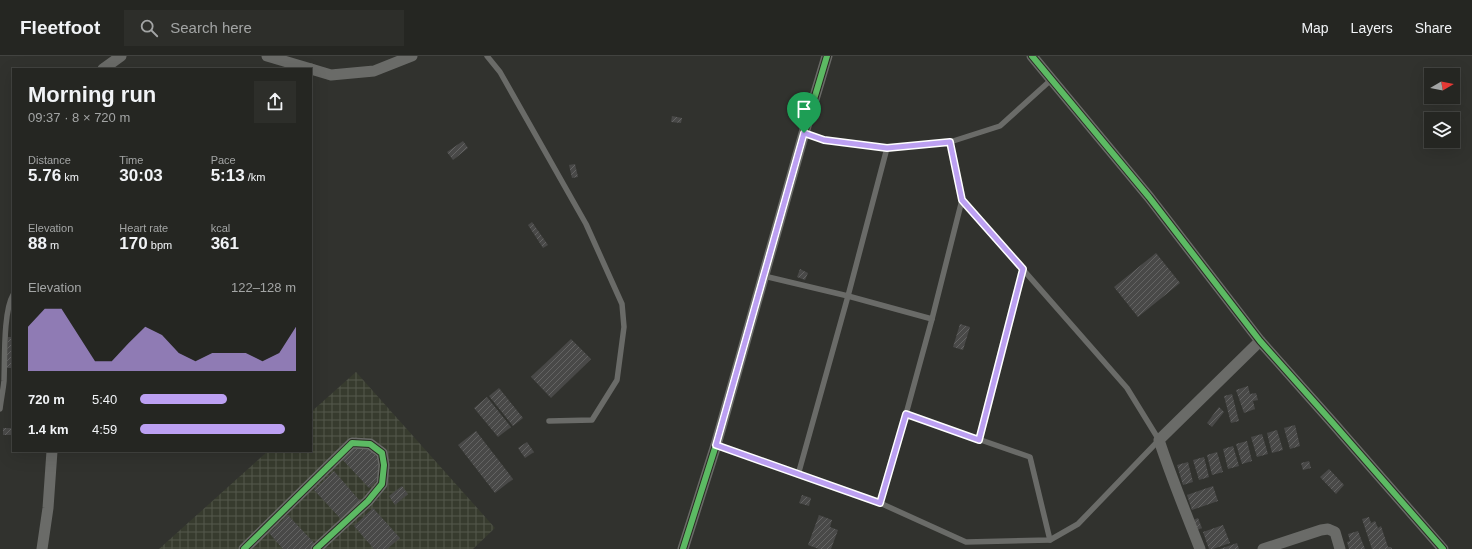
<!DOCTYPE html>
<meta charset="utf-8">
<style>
:root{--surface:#252622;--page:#2d2e2a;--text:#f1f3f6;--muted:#a3a5a5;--line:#424340;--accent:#bca0f2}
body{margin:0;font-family:Helvetica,sans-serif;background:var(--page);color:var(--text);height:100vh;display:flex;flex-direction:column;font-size:15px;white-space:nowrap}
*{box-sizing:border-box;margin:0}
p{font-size:13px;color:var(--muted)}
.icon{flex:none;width:22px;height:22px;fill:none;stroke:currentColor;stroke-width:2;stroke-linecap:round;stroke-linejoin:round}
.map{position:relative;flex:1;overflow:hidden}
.side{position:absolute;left:12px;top:12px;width:300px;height:384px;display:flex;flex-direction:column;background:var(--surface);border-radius:0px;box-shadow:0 4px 16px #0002,0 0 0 1px var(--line)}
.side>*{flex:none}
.needle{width:26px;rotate:80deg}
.tools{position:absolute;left:1424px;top:12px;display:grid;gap:8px}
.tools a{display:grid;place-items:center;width:36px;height:36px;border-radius:0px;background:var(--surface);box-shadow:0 4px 16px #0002,0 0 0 1px var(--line);font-size:20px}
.pin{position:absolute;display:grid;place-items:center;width:34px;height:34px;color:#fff;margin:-41px -17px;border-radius:50% 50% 50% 0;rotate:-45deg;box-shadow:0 0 4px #0007}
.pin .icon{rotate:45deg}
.round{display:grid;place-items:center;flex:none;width:42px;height:42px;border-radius:0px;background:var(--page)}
.head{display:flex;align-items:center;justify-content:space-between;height:68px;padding:0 16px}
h1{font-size:22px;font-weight:600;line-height:30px}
.metrics{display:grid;grid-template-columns:repeat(3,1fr);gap:6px;height:68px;padding:4px 16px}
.metrics div{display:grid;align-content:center}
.metrics b{font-size:17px;font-weight:600}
.metrics small{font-size:11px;font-weight:400}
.metrics p{font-size:11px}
.chart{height:112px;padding:8px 16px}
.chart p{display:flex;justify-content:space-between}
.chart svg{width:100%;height:72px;margin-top:4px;fill:var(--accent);opacity:.7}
ul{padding:0 16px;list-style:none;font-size:13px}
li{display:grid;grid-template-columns:64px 48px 1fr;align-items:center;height:30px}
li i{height:10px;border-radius:5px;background:var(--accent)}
header{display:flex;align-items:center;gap:24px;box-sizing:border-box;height:56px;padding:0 20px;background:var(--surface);border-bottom:1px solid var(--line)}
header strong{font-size:19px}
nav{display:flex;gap:22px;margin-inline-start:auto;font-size:14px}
.search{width:280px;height:36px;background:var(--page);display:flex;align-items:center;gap:10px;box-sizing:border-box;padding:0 14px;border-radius:0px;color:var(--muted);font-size:15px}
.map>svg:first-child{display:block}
.industrial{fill:url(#industrial-grid)}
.building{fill:url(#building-hatch)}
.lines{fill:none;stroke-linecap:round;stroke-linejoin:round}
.service{stroke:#6a6b68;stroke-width:5.5}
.minor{stroke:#6a6b68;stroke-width:11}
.cycleway-casing{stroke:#282a22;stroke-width:8}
.cycleway{stroke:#5cba63;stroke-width:6}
.route-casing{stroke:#fff;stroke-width:8}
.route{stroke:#bca0f2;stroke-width:5}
</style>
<header>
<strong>Fleetfoot</strong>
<div class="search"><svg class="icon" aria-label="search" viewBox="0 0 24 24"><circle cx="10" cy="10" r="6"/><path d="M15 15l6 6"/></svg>Search here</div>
<nav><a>Map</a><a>Layers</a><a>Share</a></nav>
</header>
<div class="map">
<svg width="1472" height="493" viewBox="0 0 1472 493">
<defs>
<pattern id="industrial-grid" width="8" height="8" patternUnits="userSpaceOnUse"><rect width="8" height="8" fill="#373b2e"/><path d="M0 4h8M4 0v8" fill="none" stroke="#54584c"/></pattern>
<pattern id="building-hatch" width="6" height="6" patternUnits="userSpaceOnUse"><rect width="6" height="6" fill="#494948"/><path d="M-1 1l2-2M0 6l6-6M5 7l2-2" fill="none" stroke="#646463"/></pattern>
</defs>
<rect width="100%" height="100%" fill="#31322e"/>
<polygon class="industrial" points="356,316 495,472 473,493 159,493 268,395 311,395 311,356"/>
<g class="building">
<polygon points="672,60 682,62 681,67 671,66"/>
<polygon points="463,85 468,92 453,104 447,96"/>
<polygon points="575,108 578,121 572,122 569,109"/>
<polygon points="532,166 548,189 543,192 528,169"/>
<polygon points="1156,197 1180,227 1138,261 1114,231"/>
<polygon points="800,213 808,217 805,224 797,221"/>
<polygon points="960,268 970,271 963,294 953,291"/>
<polygon points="8,281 13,281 13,312 6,312"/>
<polygon points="571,283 591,303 551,342 531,321"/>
<polygon points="1248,330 1250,338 1256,337 1258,344 1253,345 1255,353 1244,357 1236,334"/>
<polygon points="499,332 523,362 513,370 489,340"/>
<polygon points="1232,338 1239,365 1231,367 1224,340"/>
<polygon points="487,341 511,371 498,381 474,352"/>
<polygon points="1219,351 1224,356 1212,371 1207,367"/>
<polygon points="1295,369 1300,390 1290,393 1284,372"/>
<rect x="3" y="372" width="10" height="7"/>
<polygon points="1277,374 1283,394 1272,397 1267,377"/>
<polygon points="476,375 513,423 495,437 458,389"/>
<polygon points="1262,378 1268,398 1257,401 1251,381"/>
<polygon points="362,384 389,414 369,432 342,403"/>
<polygon points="1247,385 1252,405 1242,408 1236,388"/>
<polygon points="527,386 534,396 525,402 518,392"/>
<polygon points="1233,390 1239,410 1228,413 1223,393"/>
<polygon points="1217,396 1223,416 1212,419 1207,399"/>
<polygon points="1204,401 1209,421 1199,424 1193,404"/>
<polygon points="1309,405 1311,412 1303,414 1301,407"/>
<polygon points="1188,406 1193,426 1183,429 1177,409"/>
<polygon points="1329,413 1344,429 1336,438 1320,421"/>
<polygon points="334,415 360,445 341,463 314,434"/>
<polygon points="402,430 408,438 395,449 389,440"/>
<polygon points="1213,430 1218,445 1192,454 1187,439"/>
<polygon points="802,439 811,442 809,450 799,447"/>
<polygon points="373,452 400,482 387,493 374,493 354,470"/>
<polygon points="288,459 315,488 310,493 283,493 269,477"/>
<polygon points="819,459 832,464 830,471 838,474 831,493 819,493 808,489"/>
<polygon points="1369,461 1371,467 1375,465 1378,472 1381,470 1388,491 1391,491 1392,493 1372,493 1362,463"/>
<polygon points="1198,462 1202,472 1195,475 1191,465"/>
<polygon points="1223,469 1230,487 1213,493 1209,493 1203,476"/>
<polygon points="1358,475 1365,493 1349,493 1347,486 1350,485 1348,478"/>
<polygon points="1237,487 1239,493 1220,493"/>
</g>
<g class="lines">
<g class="service">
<polyline points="487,0 500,16 586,168 622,248 624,271 617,324 592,364 549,365"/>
<polyline points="804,77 825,84 887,92 950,86 1000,70 1052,23"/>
<polyline points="764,220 848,240 932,263"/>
<path d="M0,353C1,344 3,335 4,325C5,304 3,256 13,239"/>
<polyline points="906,358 1030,401 1050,484"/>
<polyline points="979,384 1023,213"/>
<polyline points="716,389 880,447 966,486 1050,484 1078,468 1159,384 1127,332 962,144"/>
<polyline points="798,419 848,240 887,92"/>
<polyline points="880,447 906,358 932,263 962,144 950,86"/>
</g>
<g class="minor">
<polyline points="267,0 311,13"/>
<polyline points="1032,0 1149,141 1260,285 1332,366 1443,493"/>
<polyline points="103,13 121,0"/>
<polyline points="311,13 331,19 374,15 412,0"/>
<polyline points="42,493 48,452 52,395"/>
<polyline points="244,493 352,387 370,388 382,397 384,409 382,428 368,445 316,493"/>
<polyline points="683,493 716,389 804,77 827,0"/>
<path d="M1200,493C1186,457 1171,421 1159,384L1260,285"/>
<polyline points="1263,493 1321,474 1328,473 1335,476 1340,493"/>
</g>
<g class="cycleway-casing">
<g id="cycleway">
<polyline points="1032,0 1149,141 1260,285 1332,366 1443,493"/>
<polyline points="244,493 352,387 370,388 382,397 384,409 382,428 368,445 316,493"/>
<polyline points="683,493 716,389 804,77 827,0"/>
</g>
</g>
<use href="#cycleway" class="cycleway"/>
</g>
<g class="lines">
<g class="route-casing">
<polygon id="route" points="804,77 824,84 887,92 950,86 962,144 1023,213 979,384 906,358 880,447 716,389"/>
</g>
<use href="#route" class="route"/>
</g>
</svg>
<div class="tools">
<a><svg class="needle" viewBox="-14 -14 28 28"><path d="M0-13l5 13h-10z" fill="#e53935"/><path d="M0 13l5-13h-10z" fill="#a3a5a5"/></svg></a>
<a><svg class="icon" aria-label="layers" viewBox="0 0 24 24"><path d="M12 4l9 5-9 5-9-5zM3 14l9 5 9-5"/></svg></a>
</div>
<div class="pin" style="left:804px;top:77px;background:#1e9e55"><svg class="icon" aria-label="arrive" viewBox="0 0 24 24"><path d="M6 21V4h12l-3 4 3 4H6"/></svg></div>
<section class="side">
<div class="head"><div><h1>Morning run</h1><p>09:37 · 8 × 720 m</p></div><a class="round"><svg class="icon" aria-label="share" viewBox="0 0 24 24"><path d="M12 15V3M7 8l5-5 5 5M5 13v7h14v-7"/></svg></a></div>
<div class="metrics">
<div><p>Distance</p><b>5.76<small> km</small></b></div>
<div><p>Time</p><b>30:03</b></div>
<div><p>Pace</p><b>5:13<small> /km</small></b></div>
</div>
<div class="metrics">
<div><p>Elevation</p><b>88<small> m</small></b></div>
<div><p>Heart rate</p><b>170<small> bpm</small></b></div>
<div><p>kcal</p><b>361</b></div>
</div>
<div class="chart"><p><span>Elevation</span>122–128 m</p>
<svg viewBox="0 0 160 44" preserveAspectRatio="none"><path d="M0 44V17L10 6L20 6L30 22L40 38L50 38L60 27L70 17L80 22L90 33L100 38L110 33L120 33L130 33L140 38L150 33L160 17V44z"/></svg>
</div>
<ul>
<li><b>720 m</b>5:40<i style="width:56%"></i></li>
<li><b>1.4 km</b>4:59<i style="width:93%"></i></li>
</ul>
</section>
</div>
